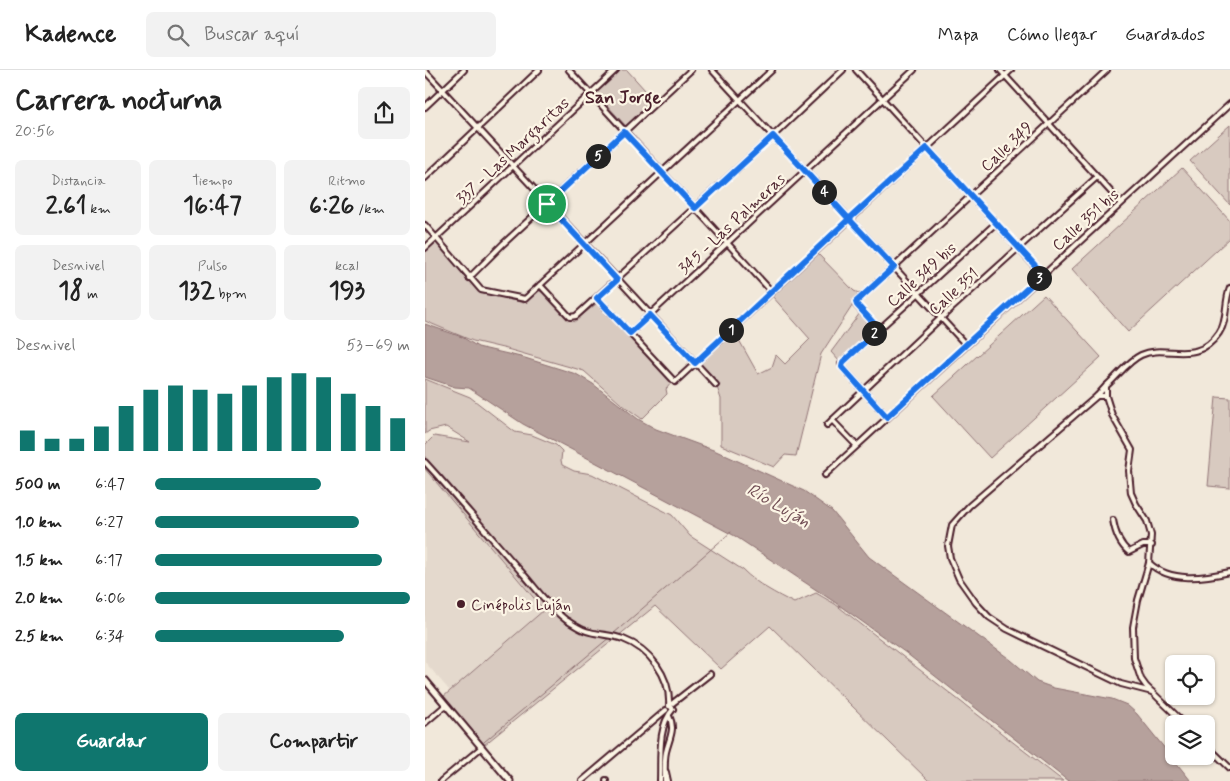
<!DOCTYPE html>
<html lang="es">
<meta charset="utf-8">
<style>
:root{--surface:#fff;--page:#f2f2f2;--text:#222;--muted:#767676;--line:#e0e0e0;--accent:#0f766e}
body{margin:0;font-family:Mynerve,sans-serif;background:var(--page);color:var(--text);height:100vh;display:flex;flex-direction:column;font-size:19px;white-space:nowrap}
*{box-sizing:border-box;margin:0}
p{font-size:16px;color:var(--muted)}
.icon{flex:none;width:28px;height:28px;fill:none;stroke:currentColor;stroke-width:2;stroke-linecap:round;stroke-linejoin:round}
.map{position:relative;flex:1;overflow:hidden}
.sheet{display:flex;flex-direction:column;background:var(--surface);width:425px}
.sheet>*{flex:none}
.controls{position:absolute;left:740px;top:585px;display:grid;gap:10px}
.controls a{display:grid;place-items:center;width:50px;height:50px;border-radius:8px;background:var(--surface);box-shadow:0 1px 4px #0004;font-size:25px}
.pin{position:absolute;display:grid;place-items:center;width:42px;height:42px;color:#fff;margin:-21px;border:2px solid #fff;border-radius:50%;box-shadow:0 1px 5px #0007}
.km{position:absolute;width:25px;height:25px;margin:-12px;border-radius:50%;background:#222;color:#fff;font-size:14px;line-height:25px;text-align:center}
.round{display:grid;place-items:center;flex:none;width:52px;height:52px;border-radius:8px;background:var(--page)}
.head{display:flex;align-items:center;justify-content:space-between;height:85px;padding:0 15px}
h1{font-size:28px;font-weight:700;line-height:38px}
.stats{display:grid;grid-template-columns:repeat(3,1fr);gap:8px;height:85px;padding:5px 15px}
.stats div{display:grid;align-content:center;border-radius:8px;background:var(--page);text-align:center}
.stats b{font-size:25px;font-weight:700}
.stats small{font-size:14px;font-weight:400}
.stats p{font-size:14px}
.chart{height:140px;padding:10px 15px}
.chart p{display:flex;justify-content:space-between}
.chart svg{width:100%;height:90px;margin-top:5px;stroke:var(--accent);stroke-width:6}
.button{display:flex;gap:10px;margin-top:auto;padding:10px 15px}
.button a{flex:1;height:58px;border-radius:8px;background:var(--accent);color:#fff;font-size:20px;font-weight:700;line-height:58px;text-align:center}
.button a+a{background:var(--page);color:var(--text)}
ul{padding:0 15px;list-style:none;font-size:16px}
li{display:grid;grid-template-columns:80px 60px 1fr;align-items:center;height:38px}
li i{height:12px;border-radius:6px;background:var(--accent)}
header{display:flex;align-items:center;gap:30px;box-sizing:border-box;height:70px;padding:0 25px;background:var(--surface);border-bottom:1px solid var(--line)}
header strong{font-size:24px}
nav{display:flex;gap:28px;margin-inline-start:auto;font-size:18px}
.search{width:350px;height:45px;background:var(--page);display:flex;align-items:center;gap:12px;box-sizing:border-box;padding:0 18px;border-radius:8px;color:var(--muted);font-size:19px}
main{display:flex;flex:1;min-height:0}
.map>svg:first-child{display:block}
.built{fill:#e4d9cd}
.green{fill:#d8cac0;stroke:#917476}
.water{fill:#b6a19c;stroke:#8b6d6f}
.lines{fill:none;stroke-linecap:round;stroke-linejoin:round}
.stream{stroke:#8b6d6f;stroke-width:1}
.minor-casing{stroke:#4a1f2b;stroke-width:8}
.tertiary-casing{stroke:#4a1f2b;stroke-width:9}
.minor{stroke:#fcf5e5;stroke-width:4}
.tertiary{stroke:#fcf5e5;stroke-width:5}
.route-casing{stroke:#fff;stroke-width:10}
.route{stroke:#1a73e8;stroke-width:6}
.poi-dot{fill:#4a1f2b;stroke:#fcf5e5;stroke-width:2}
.labels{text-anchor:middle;stroke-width:4.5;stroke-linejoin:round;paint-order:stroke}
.street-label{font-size:16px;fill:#4a1f2b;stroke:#fcf5e5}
.poi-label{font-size:16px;fill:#4a1f2b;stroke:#fcf5e5;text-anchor:start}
.neighbourhood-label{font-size:18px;font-weight:bold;fill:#4a1f2b;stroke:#fcf5e5}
.water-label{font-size:18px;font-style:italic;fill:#704c53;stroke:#fcf5e5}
</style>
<header>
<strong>Kadence</strong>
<div class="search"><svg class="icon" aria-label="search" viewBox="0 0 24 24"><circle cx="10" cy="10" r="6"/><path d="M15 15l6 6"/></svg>Buscar aquí</div>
<nav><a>Mapa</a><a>Cómo llegar</a><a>Guardados</a></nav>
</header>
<main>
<section class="sheet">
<div class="head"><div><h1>Carrera nocturna</h1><p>20:56</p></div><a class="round"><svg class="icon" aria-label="share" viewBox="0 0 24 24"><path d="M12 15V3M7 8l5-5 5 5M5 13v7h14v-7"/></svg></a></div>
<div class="stats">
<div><p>Distancia</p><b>2.61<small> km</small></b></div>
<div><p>Tiempo</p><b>16:47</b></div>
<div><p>Ritmo</p><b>6:26<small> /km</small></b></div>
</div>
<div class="stats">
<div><p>Desnivel</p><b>18<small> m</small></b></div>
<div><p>Pulso</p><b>132<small> bpm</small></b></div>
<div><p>kcal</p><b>193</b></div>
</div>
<div class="chart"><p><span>Desnivel</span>53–69 m</p>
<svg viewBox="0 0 160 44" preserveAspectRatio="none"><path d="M5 44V34M15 44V38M25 44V38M35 44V32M45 44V22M55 44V14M65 44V12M75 44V14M85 44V16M95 44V12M105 44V8M115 44V6M125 44V8M135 44V16M145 44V22M155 44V28"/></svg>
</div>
<ul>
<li><b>500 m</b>6:47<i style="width:65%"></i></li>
<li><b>1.0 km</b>6:27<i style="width:80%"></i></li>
<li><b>1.5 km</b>6:17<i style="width:89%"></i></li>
<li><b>2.0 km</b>6:06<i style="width:100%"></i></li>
<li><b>2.5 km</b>6:34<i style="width:74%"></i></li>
</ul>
<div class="button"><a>Guardar</a><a>Compartir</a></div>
</section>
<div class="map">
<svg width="805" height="711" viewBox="0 0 805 711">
<rect width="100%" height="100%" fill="#f1e8da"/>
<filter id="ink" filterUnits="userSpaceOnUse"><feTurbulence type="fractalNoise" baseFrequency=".02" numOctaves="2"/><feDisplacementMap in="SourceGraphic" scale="10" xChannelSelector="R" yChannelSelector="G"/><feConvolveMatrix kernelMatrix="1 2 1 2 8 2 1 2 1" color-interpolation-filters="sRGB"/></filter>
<g filter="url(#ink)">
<polygon class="built" points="0,399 119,541 25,621 0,592"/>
<g class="green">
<polygon points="195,0 202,0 229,30 201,56 170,22"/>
<polygon points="805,55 805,135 765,91"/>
<polygon points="757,98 805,151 805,168 703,262 647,199"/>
<polygon points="11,171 42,209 63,224 99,233 113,220 117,222 149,252 171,234 175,234 247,312 241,319 242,324 217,349 195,333 159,301 82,279 48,271 0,251 0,181"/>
<polygon points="393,184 429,221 436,224 431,230 396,284 371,386 360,385 349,397 296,375 296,329 291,314 274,293 309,261 333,304 347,297 351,285 360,294 385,269 347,226"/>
<polygon points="619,225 676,287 565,388 508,326"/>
<polygon points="435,243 450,260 415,292 406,282"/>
<path d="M0,309L45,327L90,362L107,365L131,375L137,381L136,390L137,395L149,401L167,404L247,445L265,466L318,500C332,514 351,524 369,533L391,523L410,534L638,711H504L345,556L296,599L230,536L59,675L18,627L119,540L0,399V375L9,366L45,372L21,357L4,361L0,364Z"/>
<polygon points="791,327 805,328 805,418 783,416"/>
</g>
<polygon class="water" points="0,254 37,267 53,277 100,288 151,304 168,314 213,349 231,359 291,381 379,421 407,441 444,487 586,590 612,612 629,618 687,629 702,635 712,644 766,711 643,711 481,583 411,533 310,466 98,354 44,318 30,317 0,307"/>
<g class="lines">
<g class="stream">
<polyline points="188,564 306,462"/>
<polyline points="59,672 185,567"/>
</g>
<g class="minor-casing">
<g id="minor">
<polyline points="144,0 347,222"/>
<polyline points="287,0 541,275"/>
<polyline points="431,0 618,205"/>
<polyline points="575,0 696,133"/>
<polyline points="0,1 291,315"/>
<polyline points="0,37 39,0"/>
<polyline points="0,108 114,0"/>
<polyline points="0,155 56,220 100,229 347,0"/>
<polyline points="0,178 191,0"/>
<polyline points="44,208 78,174 266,0"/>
<polyline points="115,215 145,247 151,246 348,66 418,0"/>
<polyline points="172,228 250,312 586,0"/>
<polyline points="454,259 431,235 431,232 682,0"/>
<polyline points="205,263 489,0"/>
<path d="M681,316C692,307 703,291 716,285C741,273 771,297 794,263C803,250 799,233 805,218"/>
<polyline points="672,326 681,316 681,326 687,345 707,380 704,401 706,423 711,434 722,451 726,465 724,493 713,530 708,557 709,588 716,609 721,616 760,654"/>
<polyline points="681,326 672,326 544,436 527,455 523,476 525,488 534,509 551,533 564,547 582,559 696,614 727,622"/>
<polyline points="462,347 418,298 416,294 418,292 571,153"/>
<polyline points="407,350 431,375"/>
<polyline points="402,355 516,248 672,107"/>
<path d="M0,392C34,429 66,468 100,506C113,521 125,538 141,550C148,554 157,561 165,562C176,565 187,565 198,569C225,579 246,607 244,636"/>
<polyline points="400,405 805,34"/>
<path d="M688,450C690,462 694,474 704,482L718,475H727"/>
<path d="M724,493C746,513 778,508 805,502"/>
<polyline points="244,636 285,604"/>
<polyline points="0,653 21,635"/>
<polyline points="781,675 805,698"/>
<polyline points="241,702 243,711"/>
<polyline points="181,710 181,711"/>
<polyline points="16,711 57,677"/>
<polyline points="157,711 241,640"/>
<path d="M235,711C236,688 232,657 248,639L245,636"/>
<path d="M240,711C240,701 239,691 241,682C244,669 251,659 244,646"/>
</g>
</g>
<g class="tertiary-casing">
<polyline id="tertiary" points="0,610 85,711"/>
</g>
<use href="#minor" class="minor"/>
<use href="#tertiary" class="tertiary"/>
</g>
</g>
<g class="lines" filter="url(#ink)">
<g class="route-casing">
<polyline id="route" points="122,134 192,210 172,228 205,263 225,245 270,293 424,149 469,197 431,232 432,235 454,259 418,292 417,297 462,347 618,204 502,78 424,149 348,66 270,138 199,62 122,134"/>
</g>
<use href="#route" class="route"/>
</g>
<circle class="poi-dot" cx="36" cy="534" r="5"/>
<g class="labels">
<g class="street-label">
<text transform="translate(581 76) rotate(-43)" y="6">Calle 349</text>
<text transform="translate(87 80) rotate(-43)" y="6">337 - Las Margaritas</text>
<text transform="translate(660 149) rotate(-42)" y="6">Calle 351 bis</text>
<text transform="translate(306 153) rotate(-43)" y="6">345 - Las Palmeras</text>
<text transform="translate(496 204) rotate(-42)" y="6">Calle 349 bis</text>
<text transform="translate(528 221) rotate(-42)" y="6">Calle 351</text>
</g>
<g class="poi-label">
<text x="46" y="540">Cinépolis Luján</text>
</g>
<g class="neighbourhood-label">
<text x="198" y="33">San Jorge</text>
</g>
<g class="water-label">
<text transform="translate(354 435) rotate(30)" y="6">Río Luján</text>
</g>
</g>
</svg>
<div class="controls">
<a><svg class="icon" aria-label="locate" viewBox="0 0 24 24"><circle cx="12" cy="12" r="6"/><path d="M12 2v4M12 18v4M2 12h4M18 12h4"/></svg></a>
<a><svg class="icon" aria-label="layers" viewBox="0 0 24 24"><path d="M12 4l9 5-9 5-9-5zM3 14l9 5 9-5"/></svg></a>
</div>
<div class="pin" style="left:122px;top:134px;background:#1e9e55"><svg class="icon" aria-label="arrive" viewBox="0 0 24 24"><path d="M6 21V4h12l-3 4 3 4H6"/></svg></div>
<b class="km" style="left:306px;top:260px">1</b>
<b class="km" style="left:449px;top:263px">2</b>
<b class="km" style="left:614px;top:208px">3</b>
<b class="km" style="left:399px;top:122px">4</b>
<b class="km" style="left:173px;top:86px">5</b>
</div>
</main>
